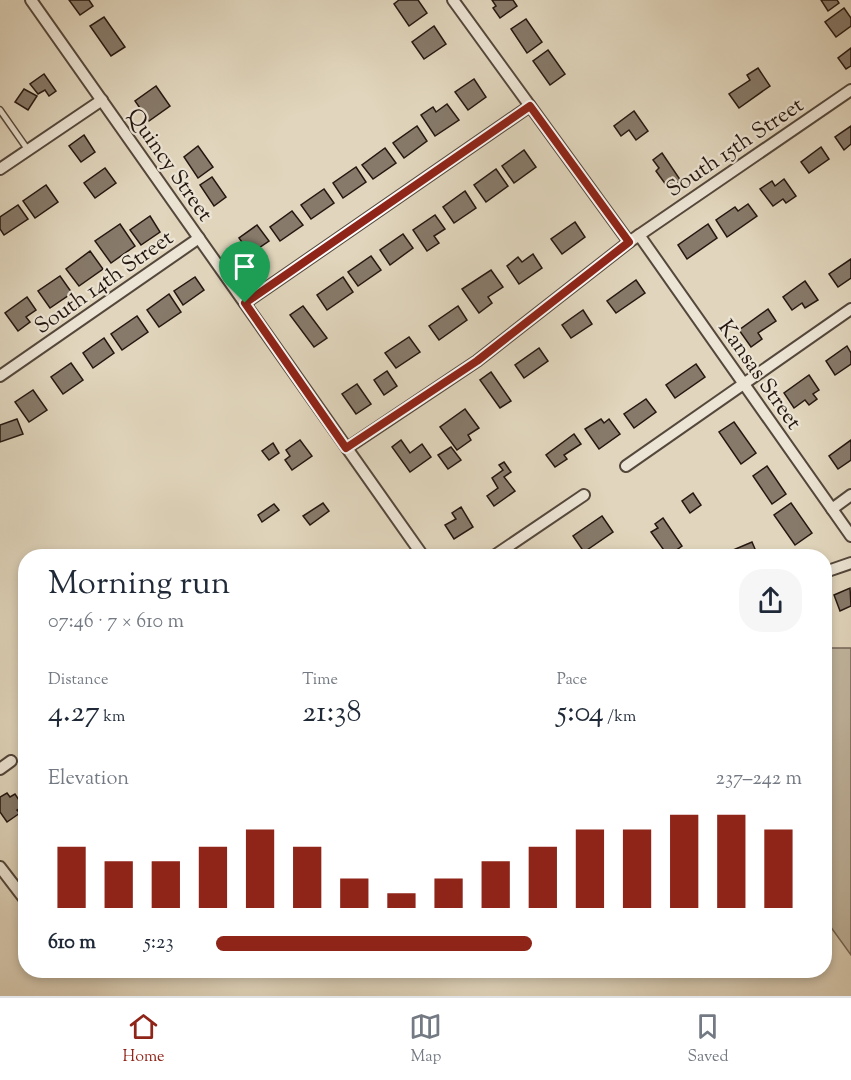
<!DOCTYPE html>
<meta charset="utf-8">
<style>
:root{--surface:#fff;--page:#f6f6f7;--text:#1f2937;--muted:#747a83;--line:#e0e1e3;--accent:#8f2418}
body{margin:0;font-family:"Sorts Mill Goudy",serif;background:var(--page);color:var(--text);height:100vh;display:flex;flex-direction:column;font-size:22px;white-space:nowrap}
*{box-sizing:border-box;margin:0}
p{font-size:20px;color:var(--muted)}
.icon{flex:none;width:33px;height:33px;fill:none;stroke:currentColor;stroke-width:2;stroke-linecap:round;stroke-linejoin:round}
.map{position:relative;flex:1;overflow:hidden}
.side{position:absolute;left:18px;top:549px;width:814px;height:429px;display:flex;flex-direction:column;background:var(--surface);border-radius:24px;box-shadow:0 3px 9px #0003}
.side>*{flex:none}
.pin{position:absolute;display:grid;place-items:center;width:51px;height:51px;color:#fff;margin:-62px -26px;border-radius:50% 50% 50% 0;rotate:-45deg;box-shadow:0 0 6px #0007}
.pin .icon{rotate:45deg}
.round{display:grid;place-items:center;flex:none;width:63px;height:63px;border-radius:24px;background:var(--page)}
.headline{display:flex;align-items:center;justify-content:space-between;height:102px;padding:0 30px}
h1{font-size:33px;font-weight:600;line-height:45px}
.metrics{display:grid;grid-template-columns:repeat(3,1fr);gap:9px;height:102px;padding:6px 30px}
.metrics div{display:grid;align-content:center}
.metrics b{font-size:30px;font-weight:600}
.metrics small{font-size:16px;font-weight:400}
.metrics p{font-size:16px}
.chart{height:168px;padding:12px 30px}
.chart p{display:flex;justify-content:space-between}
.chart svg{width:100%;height:108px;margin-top:6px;stroke:var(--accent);stroke-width:6}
ul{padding:0 30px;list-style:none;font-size:20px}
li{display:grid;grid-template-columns:96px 72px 1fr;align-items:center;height:45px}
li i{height:15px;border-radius:8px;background:var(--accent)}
.dock{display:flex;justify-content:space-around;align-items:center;height:84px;border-top:2px solid var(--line);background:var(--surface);font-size:16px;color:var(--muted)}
.dock a{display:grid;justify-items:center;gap:3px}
.dock .active{color:var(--accent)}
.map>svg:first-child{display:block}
.green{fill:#c1b6a0;stroke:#736658;stroke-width:1.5}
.building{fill:#877a6a;stroke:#251710;stroke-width:1.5}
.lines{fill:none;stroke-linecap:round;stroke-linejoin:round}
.lane-casing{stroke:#54473b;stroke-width:8}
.street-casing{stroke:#54473b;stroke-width:14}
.lane{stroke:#ece4d4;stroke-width:5}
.street{stroke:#ece4d4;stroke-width:10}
.route-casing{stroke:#fff;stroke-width:12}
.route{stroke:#8f2418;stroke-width:8}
.labels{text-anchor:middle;stroke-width:4.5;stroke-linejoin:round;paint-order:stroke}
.street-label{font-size:22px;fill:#251710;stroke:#ece4d4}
</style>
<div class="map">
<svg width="851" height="996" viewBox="0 0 851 996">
<rect width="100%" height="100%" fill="#e1d6bd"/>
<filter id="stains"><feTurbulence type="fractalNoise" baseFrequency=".00333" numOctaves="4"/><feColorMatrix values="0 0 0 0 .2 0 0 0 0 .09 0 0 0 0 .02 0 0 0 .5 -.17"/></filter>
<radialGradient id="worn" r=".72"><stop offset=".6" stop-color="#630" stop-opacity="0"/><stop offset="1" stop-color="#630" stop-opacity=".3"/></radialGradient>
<polygon class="green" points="825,648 851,648 851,955 825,919"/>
<g class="building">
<polygon points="69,0 89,0 93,6 80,15"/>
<polygon points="399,0 418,0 427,13 409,26 394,4"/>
<polygon points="492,0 513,0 517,6 500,18 493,8 496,6"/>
<polygon points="821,0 837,0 839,3 828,11"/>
<polygon points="844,8 851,18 851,26 836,37 825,22"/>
<polygon points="104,17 125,47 111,56 90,26"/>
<polygon points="526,19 542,42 527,53 511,29"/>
<polygon points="434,26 446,44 424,59 412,42"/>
<polygon points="851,48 851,66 846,69 838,58"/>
<polygon points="548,50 565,74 550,85 533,61"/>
<polygon points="758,68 770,86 739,108 729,94 750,80 747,75"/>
<polygon points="44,74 56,91 49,96 45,90 38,94 30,84"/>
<polygon points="474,79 486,97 468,110 455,92"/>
<polygon points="156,86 170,106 149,121 135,101"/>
<polygon points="24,89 37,96 28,110 15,102"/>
<polygon points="447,104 459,120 435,136 421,115 433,107 436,112"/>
<polygon points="634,111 648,131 636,140 629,130 621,136 614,126"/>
<polygon points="417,126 427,141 404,158 393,143"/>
<polygon points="851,126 851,144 844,150 835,137"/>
<polygon points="84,135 95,152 81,162 69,146"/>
<polygon points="198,146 213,167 198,178 184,157"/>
<polygon points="821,147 829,159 809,173 801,162"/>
<polygon points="385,148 396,163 373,179 362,165"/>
<polygon points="524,150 536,167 514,183 502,166"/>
<polygon points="662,153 681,181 669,189 656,171 659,168 653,160"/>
<polygon points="356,167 366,182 343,198 333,183"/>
<polygon points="105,168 116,183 95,198 84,183"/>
<polygon points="496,169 508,186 486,202 474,185"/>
<polygon points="212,177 226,197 214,206 200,185"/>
<polygon points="784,179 796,196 786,203 783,199 773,206 760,189 772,181 775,186"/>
<polygon points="46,185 58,202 35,218 23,201"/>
<polygon points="324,189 334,203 311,219 301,205"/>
<polygon points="465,191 476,208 454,223 443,207"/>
<polygon points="748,204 757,216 727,237 716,220 735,207 738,211"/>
<polygon points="18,205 28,219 4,235 0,229 0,217"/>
<polygon points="292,211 303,225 280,241 270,227"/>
<polygon points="435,215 445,229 434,236 439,243 427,251 413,230"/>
<polygon points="150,216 160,232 141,245 130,230"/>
<polygon points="575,222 585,237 562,254 551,239"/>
<polygon points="120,224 135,246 111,263 95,241"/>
<polygon points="708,224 717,238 687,259 678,245"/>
<polygon points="257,225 269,241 259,248 264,255 255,261 239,238"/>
<polygon points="403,234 413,248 390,265 380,250"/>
<polygon points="90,251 103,269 79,286 66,269"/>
<polygon points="533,254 542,268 519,284 507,266 518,257 522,262"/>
<polygon points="371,256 381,270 358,286 348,272"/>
<polygon points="851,259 851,278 838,287 829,274"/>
<polygon points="491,270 503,287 488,297 492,303 479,313 462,289"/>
<polygon points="60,276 72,293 50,308 38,291"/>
<polygon points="195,277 204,290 183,305 174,291"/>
<polygon points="343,277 353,292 327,310 317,295"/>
<polygon points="636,280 645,293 616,313 607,301"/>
<polygon points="805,281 818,300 805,308 802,303 792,310 783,297"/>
<polygon points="169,294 181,312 159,327 147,310"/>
<polygon points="27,297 36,310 26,317 30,322 18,331 5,313"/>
<polygon points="303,306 327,338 314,347 290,315"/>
<polygon points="458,306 467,320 439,340 429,326"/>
<polygon points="768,309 776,321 758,333 762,339 751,347 739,330"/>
<polygon points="583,310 592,324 571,338 562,325"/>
<polygon points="137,316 148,332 122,350 111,334"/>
<polygon points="409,337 420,352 396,368 385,353"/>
<polygon points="104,338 114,353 93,368 83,353"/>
<polygon points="847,346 851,353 851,364 835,375 826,361"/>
<polygon points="539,348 548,361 524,378 515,365"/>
<polygon points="71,363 83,380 63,394 51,377"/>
<polygon points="696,364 705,377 675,398 666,385"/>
<polygon points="387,371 397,386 384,395 374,380"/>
<polygon points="491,372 511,401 500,408 480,380"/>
<polygon points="809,375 819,390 813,394 817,399 809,405 805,400 794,408 784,393"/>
<polygon points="357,384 371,404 356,414 342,394"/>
<polygon points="33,390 47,410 29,422 15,402"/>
<polygon points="646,399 656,412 634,428 624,414"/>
<polygon points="465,409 479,428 468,435 471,440 457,450 440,427"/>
<polygon points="17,419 23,434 0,442 0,425"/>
<polygon points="601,419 604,423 609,419 620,434 599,449 585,429"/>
<polygon points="734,422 756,453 741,464 719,432"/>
<polygon points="574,434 581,444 564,455 567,459 555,467 546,455"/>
<polygon points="300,440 312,456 292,470 285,460 290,456 286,450"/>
<polygon points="401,440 410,453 422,444 431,457 410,472 392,447"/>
<polygon points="851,440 851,460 838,469 829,456"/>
<polygon points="273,443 279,453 269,460 262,451"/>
<polygon points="451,447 461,460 448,469 438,455"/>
<polygon points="504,462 511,472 504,477 515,491 494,506 487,496 498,488 492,478 503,470 499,465"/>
<polygon points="767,466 786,494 772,504 753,476"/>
<polygon points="693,493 701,505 690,513 682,501"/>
<polygon points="323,503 329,511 310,525 303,516"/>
<polygon points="791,503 812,533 795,545 774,515"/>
<polygon points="274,504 279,510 262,522 258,515"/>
<polygon points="461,507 473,527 454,539 445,525 456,519 452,513"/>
<polygon points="602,516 613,532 584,552 573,536"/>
<polygon points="663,518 682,546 668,556 651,532 658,528 655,524"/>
<polygon points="752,542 758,556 719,556"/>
<polygon points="850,588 851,606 840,611 834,595"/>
<polygon points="7,793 10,797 15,794 23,806 17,810 20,813 7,822 0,812 0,797"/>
</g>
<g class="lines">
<g class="lane-casing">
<polyline id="lane" points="0,110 28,150"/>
</g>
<g class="street-casing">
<g id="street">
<polyline points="31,0 423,556"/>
<polyline points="453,0 629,242"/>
<polyline points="0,169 102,100"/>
<polyline points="639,235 851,536"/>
<polyline points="245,303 530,106"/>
<polyline points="0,376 199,238"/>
<polyline points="347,448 477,361 629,242 851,90"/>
<polyline points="626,466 851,309"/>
<polyline points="832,509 851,495"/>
<polyline points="494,556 584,495"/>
<polyline points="825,572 851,563"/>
<polyline points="0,769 11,761"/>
<polyline points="0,867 26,901"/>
</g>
</g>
<use href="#lane" class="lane"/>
<use href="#street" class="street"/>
</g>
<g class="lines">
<g class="route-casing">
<polygon id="route" points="530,106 629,242 477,361 346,448 245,303"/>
</g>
<use href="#route" class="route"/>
</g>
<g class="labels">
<g class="street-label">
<text transform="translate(734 146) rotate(-34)" y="8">South 15th Street</text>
<text transform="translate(171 164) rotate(55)" y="8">Quincy Street</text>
<text transform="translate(103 281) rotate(-35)" y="8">South 14th Street</text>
<text transform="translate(761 374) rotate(55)" y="8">Kansas Street</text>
</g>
</g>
<rect width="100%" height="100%" filter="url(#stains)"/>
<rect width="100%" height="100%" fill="url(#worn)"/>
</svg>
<div class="pin" style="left:245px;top:303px;background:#1e9e55"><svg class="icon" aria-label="arrive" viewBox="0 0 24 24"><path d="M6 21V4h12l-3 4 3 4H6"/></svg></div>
<section class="side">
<div class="headline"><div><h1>Morning run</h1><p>07:46 · 7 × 610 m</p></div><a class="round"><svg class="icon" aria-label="share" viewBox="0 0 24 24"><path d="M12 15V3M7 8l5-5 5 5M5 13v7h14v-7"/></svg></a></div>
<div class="metrics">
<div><p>Distance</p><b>4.27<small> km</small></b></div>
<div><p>Time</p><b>21:38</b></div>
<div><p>Pace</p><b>5:04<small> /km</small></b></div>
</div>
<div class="chart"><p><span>Elevation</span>237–242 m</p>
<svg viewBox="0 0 160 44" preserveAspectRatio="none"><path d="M5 44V19M15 44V25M25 44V25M35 44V19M45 44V12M55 44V19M65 44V32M75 44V38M85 44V32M95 44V25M105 44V19M115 44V12M125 44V12M135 44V6M145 44V6M155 44V12"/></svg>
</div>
<ul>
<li><b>610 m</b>5:23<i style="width:54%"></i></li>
</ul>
</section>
</div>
<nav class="dock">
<a class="active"><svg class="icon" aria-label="home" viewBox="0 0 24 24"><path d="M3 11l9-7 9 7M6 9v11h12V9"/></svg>Home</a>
<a><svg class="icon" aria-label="map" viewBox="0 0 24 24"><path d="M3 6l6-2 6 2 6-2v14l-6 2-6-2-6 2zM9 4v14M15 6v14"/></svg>Map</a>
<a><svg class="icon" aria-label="saved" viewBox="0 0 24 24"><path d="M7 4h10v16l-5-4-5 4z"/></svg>Saved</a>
</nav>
